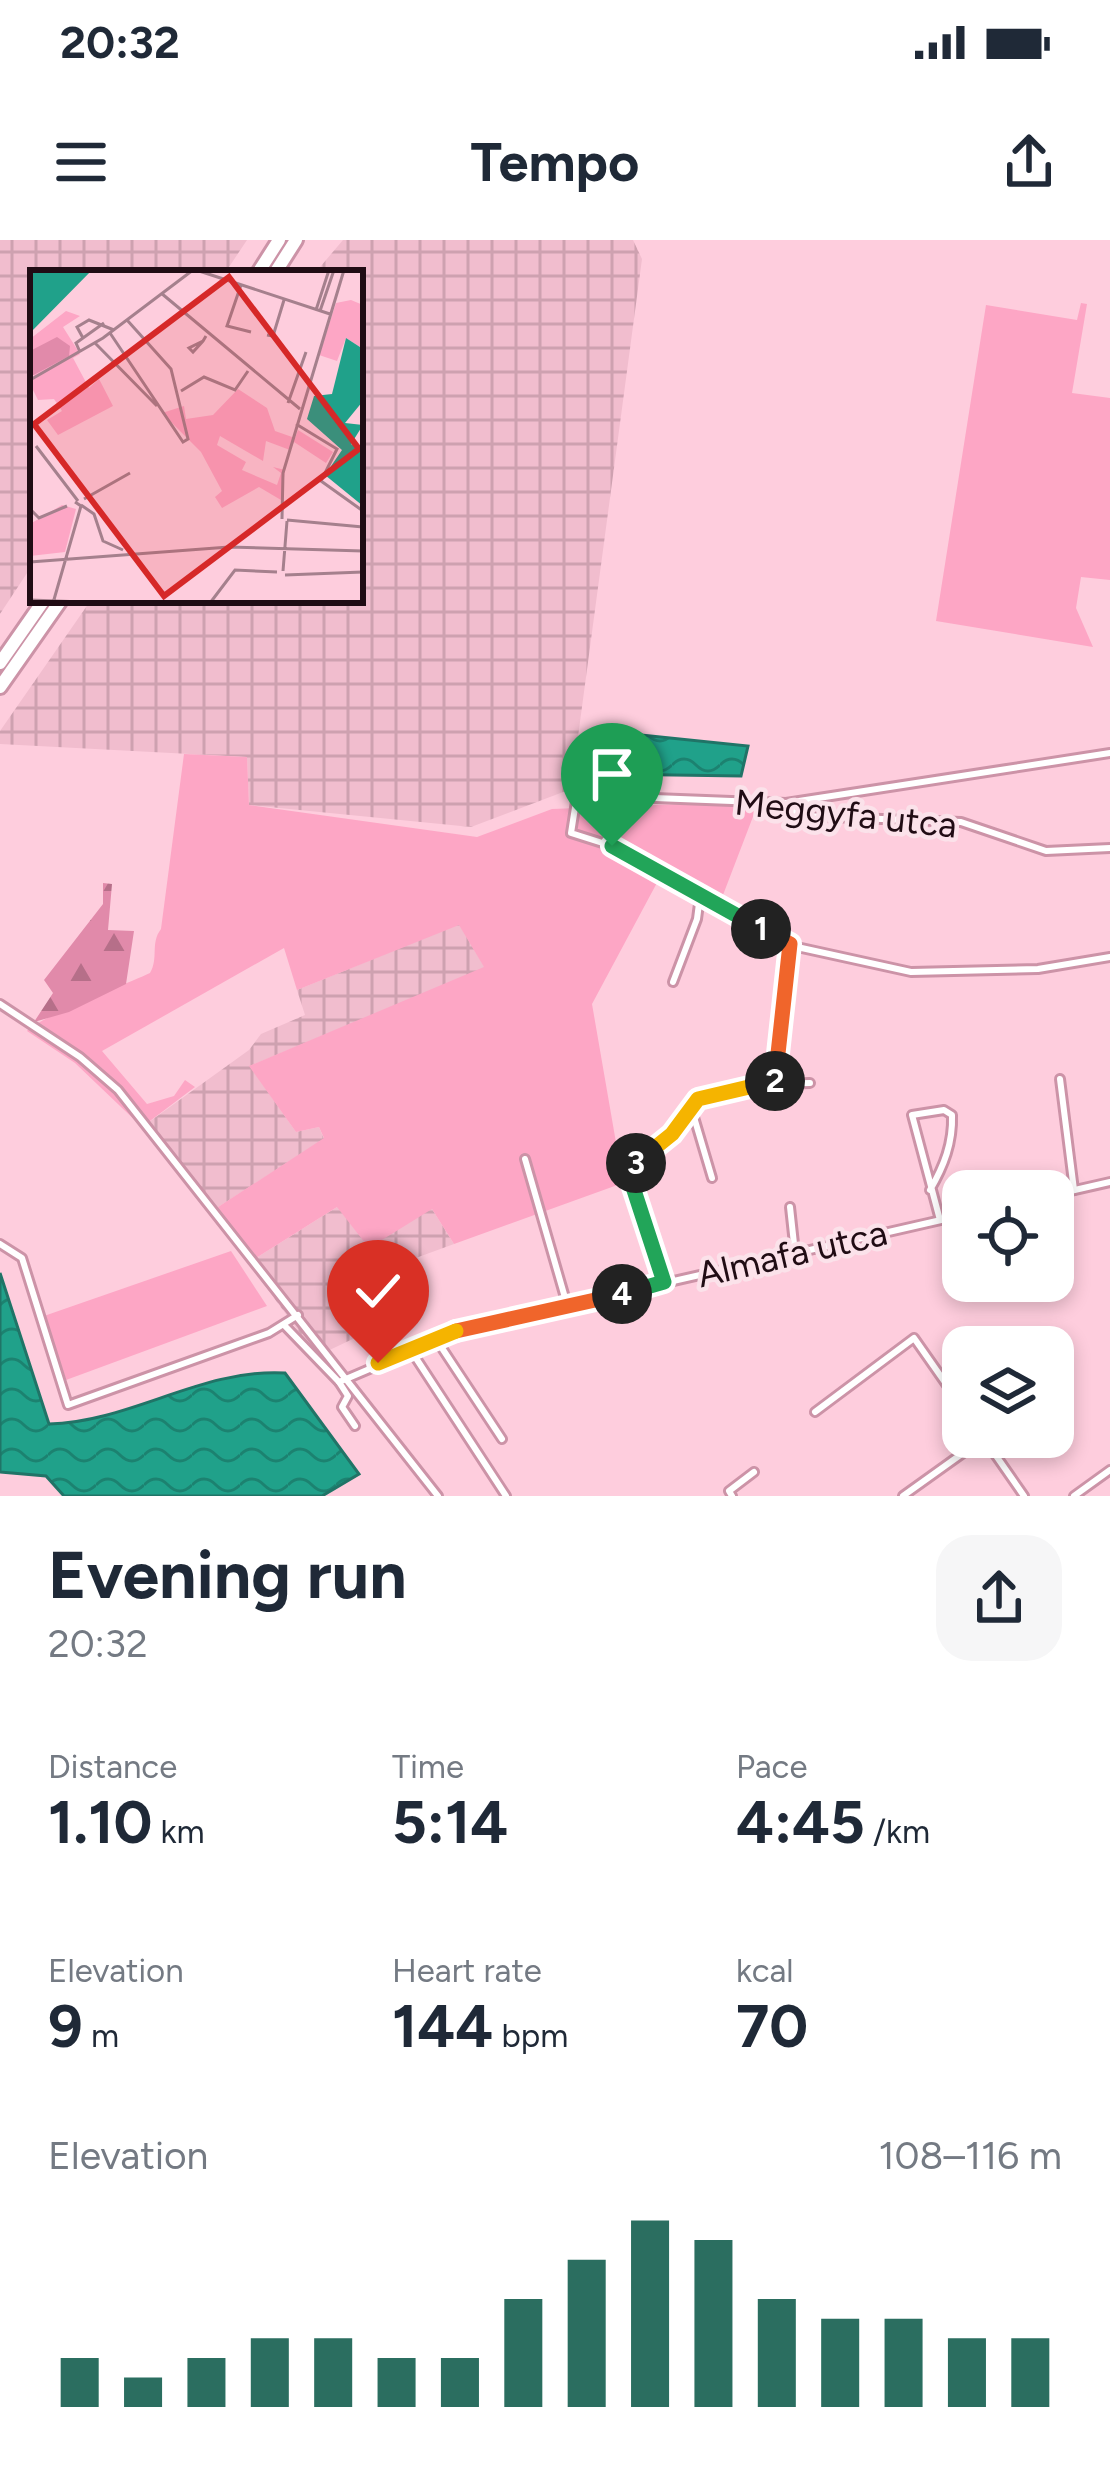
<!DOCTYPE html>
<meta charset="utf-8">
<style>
:root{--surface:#fff;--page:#f6f6f7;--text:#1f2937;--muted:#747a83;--accent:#2b6e60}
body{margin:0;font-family:Figtree,sans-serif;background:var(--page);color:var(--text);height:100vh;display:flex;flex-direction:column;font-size:45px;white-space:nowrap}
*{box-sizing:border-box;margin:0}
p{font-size:39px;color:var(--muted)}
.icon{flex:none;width:66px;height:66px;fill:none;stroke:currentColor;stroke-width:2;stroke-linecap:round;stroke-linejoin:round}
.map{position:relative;height:1256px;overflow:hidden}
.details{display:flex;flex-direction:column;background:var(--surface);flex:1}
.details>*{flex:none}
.buttons{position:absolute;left:942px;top:930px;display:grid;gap:24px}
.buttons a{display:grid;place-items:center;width:132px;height:132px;border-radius:24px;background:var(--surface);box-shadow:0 6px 18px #0003;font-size:60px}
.pin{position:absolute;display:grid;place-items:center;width:102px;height:102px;color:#fff;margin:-123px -51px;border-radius:50% 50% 50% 0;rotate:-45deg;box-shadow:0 0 12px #0007}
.pin .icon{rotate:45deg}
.km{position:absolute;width:60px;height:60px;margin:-30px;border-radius:50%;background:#222;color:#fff;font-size:33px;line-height:60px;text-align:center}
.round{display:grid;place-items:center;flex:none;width:126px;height:126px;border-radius:36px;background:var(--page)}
.overview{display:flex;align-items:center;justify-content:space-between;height:204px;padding:0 48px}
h1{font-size:66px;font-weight:700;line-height:90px}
.metrics{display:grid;grid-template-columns:repeat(3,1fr);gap:18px;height:204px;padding:12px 48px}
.metrics div{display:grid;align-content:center}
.metrics b{font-size:60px;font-weight:700}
.metrics small{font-size:33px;font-weight:400}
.metrics p{font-size:33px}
.chart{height:336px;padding:24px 48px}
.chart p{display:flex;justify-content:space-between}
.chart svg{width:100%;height:216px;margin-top:12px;stroke:var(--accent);stroke-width:6}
.status{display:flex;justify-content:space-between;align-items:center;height:84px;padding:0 60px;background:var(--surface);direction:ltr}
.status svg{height:33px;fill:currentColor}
header{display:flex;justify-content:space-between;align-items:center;height:156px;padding:0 48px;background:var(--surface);font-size:54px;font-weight:700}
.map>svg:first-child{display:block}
.industrial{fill:url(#industrial-grid)}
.green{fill:#fda6c5}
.forest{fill:url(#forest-firs)}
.water{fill:url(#water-waves);stroke:#207467;stroke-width:3}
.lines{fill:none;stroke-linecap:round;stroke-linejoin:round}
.minor-casing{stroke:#cc93a7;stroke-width:12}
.highway-casing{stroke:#cc93a7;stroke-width:18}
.minor{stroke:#fff;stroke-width:6}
.highway{stroke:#fff;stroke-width:12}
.split-1-casing{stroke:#fff;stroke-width:24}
.split-2-casing{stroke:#fff;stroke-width:24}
.split-3-casing{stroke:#fff;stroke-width:24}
.split-4-casing{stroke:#fff;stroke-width:24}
.split-5-casing{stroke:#fff;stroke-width:24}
.split-6-casing{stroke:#fff;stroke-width:24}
.split-1{stroke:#22a559;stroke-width:15}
.split-2{stroke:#f0652b;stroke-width:15}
.split-3{stroke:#f5b400;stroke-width:15}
.split-4{stroke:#22a559;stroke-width:15}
.split-5{stroke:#f0652b;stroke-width:15}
.split-6{stroke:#f5b400;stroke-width:15}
.labels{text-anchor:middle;stroke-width:9;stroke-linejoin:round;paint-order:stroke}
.street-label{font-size:36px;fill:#200c14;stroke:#fbe2ea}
.inset-road{fill:none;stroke:#a5808d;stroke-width:3}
.view{fill:#d62828;fill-opacity:0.15;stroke:#d62828;stroke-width:6}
.inset-edge{fill:none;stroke:#200c14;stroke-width:6}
</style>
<div class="status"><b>20:32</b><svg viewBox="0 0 49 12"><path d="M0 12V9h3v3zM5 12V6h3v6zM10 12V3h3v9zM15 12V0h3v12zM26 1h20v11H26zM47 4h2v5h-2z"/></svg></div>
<header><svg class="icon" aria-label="menu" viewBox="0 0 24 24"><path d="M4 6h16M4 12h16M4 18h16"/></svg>Tempo<svg class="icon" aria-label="share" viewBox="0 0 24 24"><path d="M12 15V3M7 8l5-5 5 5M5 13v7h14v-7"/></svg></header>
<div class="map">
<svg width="1110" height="1256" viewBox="0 0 1110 1256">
<defs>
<pattern id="industrial-grid" width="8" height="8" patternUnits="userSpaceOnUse" patternTransform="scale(3)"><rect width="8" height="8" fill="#f1bdce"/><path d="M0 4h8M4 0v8" fill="none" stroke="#cea1b0"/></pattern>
<pattern id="forest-firs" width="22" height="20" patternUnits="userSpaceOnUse" patternTransform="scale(3)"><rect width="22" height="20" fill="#e18aaa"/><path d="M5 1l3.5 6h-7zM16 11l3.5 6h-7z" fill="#b66f89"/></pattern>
<pattern id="water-waves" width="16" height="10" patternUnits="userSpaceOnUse" patternTransform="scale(3)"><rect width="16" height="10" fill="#20a18a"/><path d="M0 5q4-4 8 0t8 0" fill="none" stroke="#1c8270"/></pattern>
</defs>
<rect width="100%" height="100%" fill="#fecddd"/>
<g class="industrial">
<polygon points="0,0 247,0 225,33 33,33 33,324 0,374"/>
<polygon points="343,0 633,0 642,19 571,549 471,587 249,565 247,517 0,504 0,491 91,360 360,360 360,33 315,33"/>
<polygon points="459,684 485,728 250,826 296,892 319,887 324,899 212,971 142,887 249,810 261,794 305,775 297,750"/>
<polygon points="337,967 432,969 454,1004 383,1030 399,1077 317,1116 248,1023"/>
</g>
<g class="green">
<polygon points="1081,63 1087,64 1072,153 1110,158 1110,340 1081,337 1076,368 1093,407 936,381 986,65 1077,80"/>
<path d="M184,514L247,517L249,565L477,597L552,569L759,561L718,668L659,639L592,764L623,943L454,1004L432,969L369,1008L337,967L248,1023L212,971L324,898L319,887L296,892L249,826L484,727L459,685L297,750L284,708L102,811L147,864L174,856L185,840L195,847L142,887L75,823L27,791C34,780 129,743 150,733C159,718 150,703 161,689Z"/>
<polygon points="231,1011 267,1066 66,1140 44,1076"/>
</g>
<polygon class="forest" points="103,643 112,644 108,690 134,691 126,744 69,772 34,782 53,753 44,740 103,664"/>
<g class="water">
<polygon points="612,492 748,506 741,536 605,534"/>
<path d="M0,1033L49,1184C131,1182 202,1128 285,1133L359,1234L322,1256H64L46,1236L0,1232Z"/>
</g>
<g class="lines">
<g class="minor-casing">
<g id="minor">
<polyline points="1110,513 786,563 577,555 571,593 612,606 797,707 911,732 1038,729 1110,717"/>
<polyline points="786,563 787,569 803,576 961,582 1046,611 1110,608"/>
<polyline points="673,742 697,679 700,656"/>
<polyline points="0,764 80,817 118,850 438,1256"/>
<polyline points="1060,839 1074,950"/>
<polyline points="775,844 810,843"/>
<polyline points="691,867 712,938"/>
<polyline points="525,919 568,1068"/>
<path d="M930,950C944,926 953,903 952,875L944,870L912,875L940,980"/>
<polyline points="1053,955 1110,942"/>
<polyline points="790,967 795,1013"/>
<polyline points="0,1004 22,1018 68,1165 269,1093 298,1075"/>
<polyline points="664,1043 629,929 672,894 698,859 775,844 791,705"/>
<polyline points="285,1086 339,1142 463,1089 963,975"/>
<polyline points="436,1099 502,1199"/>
<polyline points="410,1109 506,1256"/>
<polyline points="339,1142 348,1156 342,1167 355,1186"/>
<polyline points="815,1172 914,1098 963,1168"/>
<polyline points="983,1197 1024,1256"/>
<polyline points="732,1256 729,1251 754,1232"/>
<polyline points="903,1256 984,1198"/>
<polyline points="1074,1256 1110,1230"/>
</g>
</g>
<g class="highway-casing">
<g id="highway">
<polyline points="258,33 279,0"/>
<polyline points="275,33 296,0"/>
<polyline points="0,423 44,360"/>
<polyline points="0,447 61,360"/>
</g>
</g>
<use href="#minor" class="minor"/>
<use href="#highway" class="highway"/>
</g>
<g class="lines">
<g class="split-1-casing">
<polyline id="split-1" points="612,606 761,689"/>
</g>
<g class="split-2-casing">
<polyline id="split-2" points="761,689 790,704 775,841"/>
</g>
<g class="split-3-casing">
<polyline id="split-3" points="636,923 672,894 698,859 775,841"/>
</g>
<g class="split-4-casing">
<polyline id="split-4" points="622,1054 664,1042 630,938 636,923"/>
</g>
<g class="split-5-casing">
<polyline id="split-5" points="456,1091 622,1054"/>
</g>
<g class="split-6-casing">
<polyline id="split-6" points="378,1123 456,1091"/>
</g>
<use href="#split-1" class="split-1"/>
<use href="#split-2" class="split-2"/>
<use href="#split-3" class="split-3"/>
<use href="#split-4" class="split-4"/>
<use href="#split-5" class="split-5"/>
<use href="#split-6" class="split-6"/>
</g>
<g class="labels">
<g class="street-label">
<text transform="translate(846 573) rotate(6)" y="13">Meggyfa utca</text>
<text transform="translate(792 1013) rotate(-13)" y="13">Almafa utca</text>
</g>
</g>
<g transform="translate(30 30)">
<rect width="333" height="333" fill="#fecddd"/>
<path d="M321,30L333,35V79L316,68L307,91L289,85L306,33ZM36,41L50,46L33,57L50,84L43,88L59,118L69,109L83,136L28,165L17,150L32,141L24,129L8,130L0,114L17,76L0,81V69ZM208,119L237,138L245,161L265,168L268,160L303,182L296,193L264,172L260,180L236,171L233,191L190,166L187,175L216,192L212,200L247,215L251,203L243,197L255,200L251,230L229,217L192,238L185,227L192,221L171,182L132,143L154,136L156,149L183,145ZM32,235L46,239L35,282L0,286V254Z" fill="#fda6c5"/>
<path d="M27,67L40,76L39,86L0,107V81Z" fill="#e18aaa"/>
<path d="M0,0H62L0,63ZM316,68L333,79V131L315,153L333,155L321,174L333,182V236L295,205L312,180L277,149L284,126L302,124Z" fill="#20a18a"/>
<path class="inset-road" d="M166,0L300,44M211,15L197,56L221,62M131,23L270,139M286,40L299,0M290,41L304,0M80,63L153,172L158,169L141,99L97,50M237,65L243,66L254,30M53,68L47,57L59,50L84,60M173,71L159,78L163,82L173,71L176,66M65,73L127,136M50,82L46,73L74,53M0,110L73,68L163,0M151,121L174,107L205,120L218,101M258,133L276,82M266,154L307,179L291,211L333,241M6,176L48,231M54,229L100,203M51,235L64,244L73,271L93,280M0,239L9,248L37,236M252,249L253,203L314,0M257,250L333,257M0,292L199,277L333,281M253,301L257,251M255,305L333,302M0,330L80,333M23,333L51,236L45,232M180,333L205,300L247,302"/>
<path class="view" d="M199,7L329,179L134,326L4,154Z"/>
<rect width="333" height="333" class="inset-edge"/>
</g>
</svg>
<div class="buttons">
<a><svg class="icon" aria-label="locate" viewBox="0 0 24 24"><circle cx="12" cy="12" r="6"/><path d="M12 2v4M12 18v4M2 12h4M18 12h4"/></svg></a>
<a><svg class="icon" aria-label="layers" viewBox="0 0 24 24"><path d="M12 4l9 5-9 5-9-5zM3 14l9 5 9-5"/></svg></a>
</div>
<div class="pin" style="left:612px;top:606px;background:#1e9e55"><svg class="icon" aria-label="arrive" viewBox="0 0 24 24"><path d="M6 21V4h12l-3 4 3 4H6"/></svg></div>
<div class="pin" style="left:378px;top:1123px;background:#d93025"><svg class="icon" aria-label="check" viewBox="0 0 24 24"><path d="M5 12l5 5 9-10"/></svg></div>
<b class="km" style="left:761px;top:689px">1</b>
<b class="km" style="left:775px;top:841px">2</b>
<b class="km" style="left:636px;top:923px">3</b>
<b class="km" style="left:622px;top:1054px">4</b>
</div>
<section class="details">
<div class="overview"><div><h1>Evening run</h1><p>20:32</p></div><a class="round"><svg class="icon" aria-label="share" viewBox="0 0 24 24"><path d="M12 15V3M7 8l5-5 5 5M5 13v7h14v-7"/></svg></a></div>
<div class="metrics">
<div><p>Distance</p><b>1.10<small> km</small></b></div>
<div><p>Time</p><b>5:14</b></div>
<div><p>Pace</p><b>4:45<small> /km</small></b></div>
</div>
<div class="metrics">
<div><p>Elevation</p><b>9<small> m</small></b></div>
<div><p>Heart rate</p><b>144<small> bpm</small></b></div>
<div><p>kcal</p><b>70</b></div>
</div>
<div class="chart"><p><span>Elevation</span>108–116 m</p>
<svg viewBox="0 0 160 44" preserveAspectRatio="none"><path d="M5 44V34M15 44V38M25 44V34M35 44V30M45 44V30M55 44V34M65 44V34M75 44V22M85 44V14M95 44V6M105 44V10M115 44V22M125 44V26M135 44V26M145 44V30M155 44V30"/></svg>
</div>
</section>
